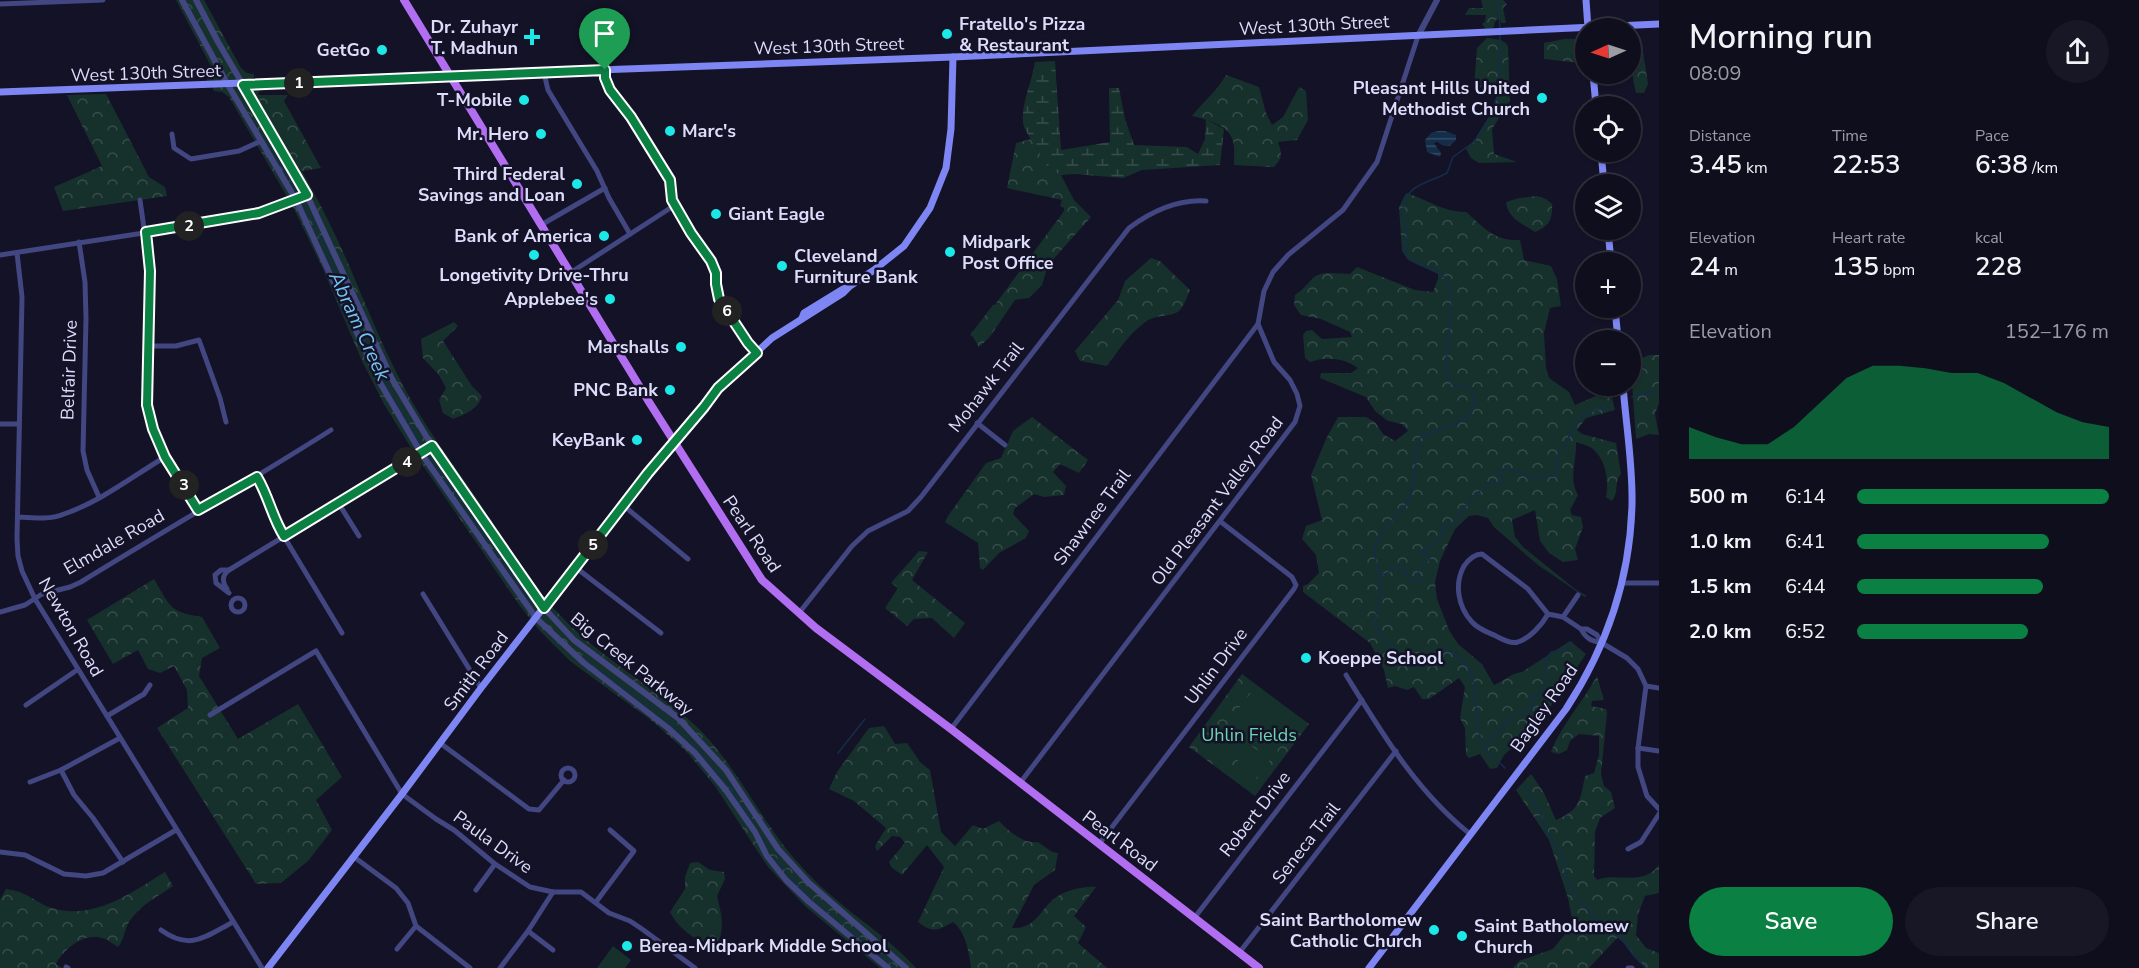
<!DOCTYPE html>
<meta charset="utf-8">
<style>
:root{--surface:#0f0e1d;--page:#181726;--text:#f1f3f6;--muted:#9b9ca4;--line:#2f2e3b;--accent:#0b8043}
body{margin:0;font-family:"Nunito Sans",sans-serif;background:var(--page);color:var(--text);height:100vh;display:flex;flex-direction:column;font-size:22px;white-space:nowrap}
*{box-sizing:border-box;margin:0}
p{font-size:20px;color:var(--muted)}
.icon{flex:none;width:33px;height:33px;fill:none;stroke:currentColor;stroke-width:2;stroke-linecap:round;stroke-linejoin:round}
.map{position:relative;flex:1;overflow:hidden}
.panel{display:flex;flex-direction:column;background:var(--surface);width:480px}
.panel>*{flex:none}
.needle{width:39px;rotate:267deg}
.fabs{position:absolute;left:1575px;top:18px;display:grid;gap:12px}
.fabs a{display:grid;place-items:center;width:66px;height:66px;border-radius:50%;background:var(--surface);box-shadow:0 2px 4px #0004,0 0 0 2px var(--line);font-size:30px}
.pin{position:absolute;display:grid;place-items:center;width:51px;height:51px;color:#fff;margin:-62px -26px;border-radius:50% 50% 50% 0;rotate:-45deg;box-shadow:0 0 6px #0007}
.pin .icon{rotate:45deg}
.km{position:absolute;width:30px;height:30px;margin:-15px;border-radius:50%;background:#222;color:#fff;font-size:16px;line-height:30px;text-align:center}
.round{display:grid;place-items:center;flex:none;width:63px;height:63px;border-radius:32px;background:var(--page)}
.headline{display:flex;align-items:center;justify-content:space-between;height:102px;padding:0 30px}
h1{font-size:33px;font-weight:600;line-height:45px}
.figures{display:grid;grid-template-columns:repeat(3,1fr);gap:9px;height:102px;padding:6px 30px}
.figures div{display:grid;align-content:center}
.figures b{font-size:26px;font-weight:600}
.figures small{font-size:16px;font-weight:400}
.figures p{font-size:16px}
.chart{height:168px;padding:12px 30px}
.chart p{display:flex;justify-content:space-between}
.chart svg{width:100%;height:108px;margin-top:6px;fill:var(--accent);opacity:.7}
.action{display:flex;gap:12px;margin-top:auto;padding:12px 30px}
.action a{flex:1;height:69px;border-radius:36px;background:var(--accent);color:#fff;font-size:24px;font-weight:600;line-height:69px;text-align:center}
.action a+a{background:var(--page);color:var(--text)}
ul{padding:0 30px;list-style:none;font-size:20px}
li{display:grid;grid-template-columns:96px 72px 1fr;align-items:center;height:45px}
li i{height:15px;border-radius:8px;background:var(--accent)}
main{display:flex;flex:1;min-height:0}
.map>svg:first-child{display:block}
.forest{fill:url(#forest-crowns)}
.wetland{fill:url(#wetland-marsh)}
.pitch{fill:#16302c}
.water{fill:url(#water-rules)}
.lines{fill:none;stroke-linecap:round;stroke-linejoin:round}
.stream{stroke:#142d49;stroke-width:1.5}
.minor{stroke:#424681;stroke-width:5}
.tertiary{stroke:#424681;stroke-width:6}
.secondary{stroke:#7d86f2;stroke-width:7}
.primary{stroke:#b26ef0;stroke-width:8}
.route-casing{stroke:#fff;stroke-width:12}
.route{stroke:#0b8043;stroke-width:8}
.poi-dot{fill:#1ce8e7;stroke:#141227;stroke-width:2}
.labels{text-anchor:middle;stroke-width:5;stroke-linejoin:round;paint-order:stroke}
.poi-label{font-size:18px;font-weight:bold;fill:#dcdcfb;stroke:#141227;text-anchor:end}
.street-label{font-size:18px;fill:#dcdcfb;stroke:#141227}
.park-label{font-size:18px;fill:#6ed5b1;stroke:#141227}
.water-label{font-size:20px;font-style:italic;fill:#74c4f1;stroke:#141227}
</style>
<main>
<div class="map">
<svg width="1659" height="968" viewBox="0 0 1659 968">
<defs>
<pattern id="forest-crowns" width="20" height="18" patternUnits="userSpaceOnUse" patternTransform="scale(1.5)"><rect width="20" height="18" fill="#16302c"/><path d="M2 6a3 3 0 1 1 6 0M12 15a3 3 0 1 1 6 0" fill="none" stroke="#374d4c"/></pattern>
<pattern id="wetland-marsh" width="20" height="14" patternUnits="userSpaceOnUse" patternTransform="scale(1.5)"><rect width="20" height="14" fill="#16302c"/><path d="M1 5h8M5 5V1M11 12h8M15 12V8" fill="none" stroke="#374d4c"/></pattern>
<pattern id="water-rules" width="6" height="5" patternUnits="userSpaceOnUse" patternTransform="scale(1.5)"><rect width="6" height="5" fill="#142d49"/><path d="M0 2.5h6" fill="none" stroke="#364b64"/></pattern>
</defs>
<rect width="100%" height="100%" fill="#141227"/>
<g class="forest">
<path d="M176,0H204L241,68L247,73L254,74V83H263V89L259,91L258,95H288L284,101L321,168L302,171C319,201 334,231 348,263C366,305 383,348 405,389C425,427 451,461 475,496C498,530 520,565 545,598C587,651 648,681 697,727C740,769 761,823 801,866C835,905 881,930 916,968H880L806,907L768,867L715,786L686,751L652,721L570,661L540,631L520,606L413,451L384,404L362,361L323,269L293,207L229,97L222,92L214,91L213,85H207V76L211,73L212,68Z"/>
<polygon points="1481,0 1503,0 1507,4 1503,8 1506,23 1501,23 1500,18 1496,20 1493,28 1486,29 1482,24 1485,22 1486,15 1465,15 1469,8 1483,8"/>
<path d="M1631,36L1641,38L1648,84L1644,93H1636C1631,73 1630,57 1631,36Z"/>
<path d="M1487,38C1495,39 1504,39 1508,46L1510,101L1492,129L1494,154L1517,162L1479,163L1471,158L1466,149C1483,134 1491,113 1499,92V88L1474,87L1477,48Z"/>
<polygon points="1564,39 1575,39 1579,49 1580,63 1544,59 1544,43"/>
<path d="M1226,75L1259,87L1266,113L1272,125L1283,117L1299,87L1306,91L1308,120L1297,140L1278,142C1282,154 1283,157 1274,167L1234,165C1234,158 1235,148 1233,141C1229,125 1206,119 1192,116C1203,102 1217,91 1226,75Z"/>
<polygon points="106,94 149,177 165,187 167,196 63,211 54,187 102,166 67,95"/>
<polygon points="1031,139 1044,158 1048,168 1061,175 1074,200 1091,217 1048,265 1042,285 1029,298 1015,300 989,338 979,347 973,337 970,335 993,305 994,306 1064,211 1064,208 1060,206 1062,200 1007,188 1016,143"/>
<path d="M1406,193C1427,199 1442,212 1466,212C1485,228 1493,241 1520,240L1524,260L1551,266L1557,279L1561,306L1550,308L1544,333L1546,368L1549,378L1569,392L1575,405L1610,390L1615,410L1586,418L1577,430L1582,434L1616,443L1621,474C1614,481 1619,493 1612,501L1606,497C1609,482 1606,461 1594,450C1590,446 1582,444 1576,442C1577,460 1568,479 1578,495L1570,510L1572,515L1581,517L1583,527L1575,549L1578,560L1563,562L1549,553L1540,541L1535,510L1512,520L1515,537L1523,547L1575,589L1587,596L1585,597L1538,565L1494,527L1488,518L1477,515L1469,516L1455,529L1440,561L1435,582L1437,599L1449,630L1458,644L1482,664L1494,685C1504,681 1511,673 1522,672L1570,641L1586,654L1537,726L1504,755L1497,768L1490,769L1480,754L1469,758L1466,755L1465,728L1460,718L1465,687L1459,678L1429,699H1422L1414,687L1407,690L1395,686L1388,688L1384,670L1370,643L1303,592V586L1308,584L1319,573L1316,555L1302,539L1306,526L1322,520L1311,475L1327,437L1338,417H1366L1375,422L1383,434L1395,441L1408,431L1402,424L1388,421L1375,411L1366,397L1320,378L1321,373H1351L1358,368C1345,358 1326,356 1310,362L1305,358L1303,335L1306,331L1312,330L1322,339L1352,337L1350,332L1321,319L1301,315L1294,305L1295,295C1303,290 1306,285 1313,278C1321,270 1339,274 1350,274L1357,267L1415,290L1433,292L1438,279V274L1408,260L1402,251L1399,207Z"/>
<path d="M1537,196L1546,199L1552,204C1553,219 1549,227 1535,232C1523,224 1508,219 1506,202L1519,198Z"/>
<path d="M1151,258L1160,261L1190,290C1187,297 1184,306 1179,311C1170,318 1156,313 1144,323C1128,335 1118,351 1107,366L1080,361L1075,351L1118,300L1125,281Z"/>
<path d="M454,322L458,326L443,341L472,386L482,396C478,409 466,414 453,419L443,413L439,400L446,388L439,375L423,358L421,339Z"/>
<polygon points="1649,355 1659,355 1659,403 1655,414 1659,435 1649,434 1636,439 1631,370 1635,361"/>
<polygon points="1032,417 1088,460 1079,473 1060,464 1053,472 1066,486 1064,495 1044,497 1034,494 1015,508 1013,514 1029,531 1026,538 999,553 983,570 980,568 978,543 945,522 948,516 986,463 1001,458 1013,431"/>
<polygon points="919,551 928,552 912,580 965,623 954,638 932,618 914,619 907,626 885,608 898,588 891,583"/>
<path d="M154,579C170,606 169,612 202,617L220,648L202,658L199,676L238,739L298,704L342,777L316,800L332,830L308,861L281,883L256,884L157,728L188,708L187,690L174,666L160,673L148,669L138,650L113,664L87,620Z"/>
<polygon points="1242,674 1309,724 1255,796 1189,747"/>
<path d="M1597,676L1604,700L1592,701L1591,706L1606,709L1607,713L1601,774L1604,786L1611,792L1615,808L1600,818L1595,832L1594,876L1597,880C1618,872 1642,887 1659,865V893L1645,896L1638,914L1636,935L1646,948L1659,953V968H1646L1618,937L1589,968H1513L1519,961L1553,949L1573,924L1568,898L1549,840L1516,790L1531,774L1544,793L1556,820C1580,810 1580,800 1585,776L1594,773L1599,755V736L1579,734L1570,741L1567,750L1559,754L1551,752C1561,725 1583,702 1597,676Z"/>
<path d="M884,726L895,744L907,743L920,762L930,770L941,832L955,846L973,825L983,829L999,821C1009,832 1024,844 1038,842L1052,852L1058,853L1055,870L1034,885L1012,928C1038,929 1040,907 1058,896C1067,890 1085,886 1096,887L1074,916L1086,927L1078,943L1107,968H971C969,953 966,932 953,922C937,931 933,933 918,922L944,867L927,845L902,875L891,867L889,862L905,843L900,837L892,836L877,851L875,846L886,828L854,801L829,789L837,772L869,728Z"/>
<path d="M698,862L710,870L724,872L725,879L717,896C722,917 725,926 717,947L710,948C695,938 678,929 670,912L685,889V877L690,863Z"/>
<path d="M165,872L173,886C157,897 140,905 129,922C124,930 125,938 118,947C114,945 109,940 105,939C86,931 64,948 56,964L62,968H0V900L6,889C12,890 19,891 24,894C32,897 40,904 49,907C92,922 129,894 165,872Z"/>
</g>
<path class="wetland" d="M1055,61L1061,150L1110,142L1109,88H1119L1125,119L1134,145L1187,147L1198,154L1205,139L1206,119L1224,129L1220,165L1142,170L1123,178L1075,174L1061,175L1048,169C1043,154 1024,133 1023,123C1021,103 1032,82 1035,62Z"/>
<g class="pitch">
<polygon points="1253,690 1297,723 1277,750 1233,716"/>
<polygon points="1225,726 1244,741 1224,768 1204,753"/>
<polygon points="1250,745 1270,760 1249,787 1229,772"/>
<polygon points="613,946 631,960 625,968 597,968"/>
</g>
<polygon class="water" points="1438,131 1445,131 1456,135 1456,140 1450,146 1442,145 1437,142 1434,143 1441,153 1440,157 1427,152 1425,140 1431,133"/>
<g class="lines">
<g class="stream">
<polyline points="1498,0 1500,29"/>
<path d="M1500,34L1499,92L1489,118L1474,142L1453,157L1447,173C1427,184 1407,183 1403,209C1403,212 1402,217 1403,219C1406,236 1410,230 1404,250C1419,277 1448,257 1452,301C1453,321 1437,377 1455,386L1460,384L1470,387C1488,422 1443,426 1420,438C1414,459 1417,481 1408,501C1399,520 1374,529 1375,553C1375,567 1383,580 1381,594C1379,605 1374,613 1376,625C1380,640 1386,638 1395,649C1398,652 1400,657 1403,660C1416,673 1428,667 1433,651C1440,649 1445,649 1451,652C1487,669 1469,713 1483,744C1487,753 1498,761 1505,768"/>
<polyline points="266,137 298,194"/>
<path d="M303,202C344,283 372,372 424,448"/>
<polyline points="1632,397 1659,390"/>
<polyline points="428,453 532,603"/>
<path d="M1380,576L1389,572L1395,567H1402L1411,581H1420L1418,569L1430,559L1428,553H1422L1424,549L1434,543L1443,533V525L1455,522C1463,506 1476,493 1491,482L1497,483L1501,480L1497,474L1498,471L1509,468L1527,477L1554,476L1557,473V456C1568,444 1570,429 1581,418C1586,412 1600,409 1608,406"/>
<path d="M582,656C606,677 634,694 660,714C698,744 730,783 754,826"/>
<path d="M1486,748C1498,730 1509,711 1532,711V696L1541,692L1549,671L1543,665L1551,652L1564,650L1572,642"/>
<polyline points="838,753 865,719"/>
<polyline points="1523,786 1536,805 1548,833 1563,857 1567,880 1573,894 1603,925 1624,942 1634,956 1646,968"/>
<polyline points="760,835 770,849"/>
<polyline points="774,856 803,890 897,968"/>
</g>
<g class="minor">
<polyline points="0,4 103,0"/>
<polyline points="605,70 605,78 610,90 630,115 670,180 672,200 691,233 711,261 716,273 716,284 719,299 748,343 757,353"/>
<polyline points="544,73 548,90 597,171 609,198 630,234"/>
<polyline points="172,134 174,148 191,159 239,151 261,141"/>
<polyline points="140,200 150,271 147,405 153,429 165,457 198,510"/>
<polyline points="541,225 605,188"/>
<polyline points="79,242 85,282 86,318 83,451 87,470 99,497"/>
<polyline points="17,253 22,297 17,539 18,556 22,571 35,599 262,968"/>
<polyline points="0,255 235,219 281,206 307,195"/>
<polyline points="570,273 675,205"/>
<polyline points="147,346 176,346 199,340 220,398 226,422"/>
<polyline points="977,423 1005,445"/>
<polyline points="0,424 19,424"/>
<polyline points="257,477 269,499 274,520 342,633"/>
<polyline points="339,504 359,536"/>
<polyline points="624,506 688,559"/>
<path d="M18,517C33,518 50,520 64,514C100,502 133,476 165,457"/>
<polyline points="575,567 661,633"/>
<polyline points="1622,583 1659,583"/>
<path d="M227,589C222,582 222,575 229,570"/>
<polyline points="229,593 216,583 215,575 221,570 229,570 432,446"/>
<polyline points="423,594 481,688"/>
<circle cx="238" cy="605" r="7"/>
<path d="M0,612L25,605L42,594L70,587L81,582C164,531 249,482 331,430"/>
<path d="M799,613L852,546L868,531L908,511L921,497L1129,228C1152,211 1178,199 1206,201"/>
<path d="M1548,614C1542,625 1530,638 1518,642C1510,644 1502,639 1496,636C1487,632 1478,629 1472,622C1458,607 1454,584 1464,566C1469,559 1474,554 1482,554L1528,589L1548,614L1563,617L1581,629H1587L1597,635L1602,643L1627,658L1638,669L1646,686L1638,748V767L1647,796L1659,809"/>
<polyline points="1563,617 1578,595"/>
<path d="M1581,629C1586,639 1592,641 1602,643"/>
<path d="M1346,675C1382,733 1416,791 1470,834"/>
<polyline points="1646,686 1659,688"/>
<polyline points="26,705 77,670"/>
<polyline points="210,715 316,651 402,794 436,819 454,830 495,864 530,887 553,892 581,892 609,913 630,921 642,929 695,968"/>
<polyline points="107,716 144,694 150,685"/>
<polyline points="951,729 1258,324"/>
<polyline points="440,743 529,809 539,810 564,780"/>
<polyline points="1638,748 1659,751"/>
<circle cx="568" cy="775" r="7"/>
<polyline points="61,770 74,795 93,818 123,862"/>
<polyline points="30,782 61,770 120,738"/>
<polyline points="1020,783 1295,422 1300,406 1297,394 1290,380 1274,362 1258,324 1264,291 1273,272 1288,255 1343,210 1377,162 1418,36"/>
<polyline points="1099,844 1294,589 1296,585 1292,577 1221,522"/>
<polyline points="1628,849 1641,842 1659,814"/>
<polyline points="0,852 25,855 64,874 86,876 103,873 176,830"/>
<polyline points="354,857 396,888 408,903 416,926 470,968"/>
<polyline points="476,890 495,864"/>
<polyline points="596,902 634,851 610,830"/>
<polyline points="1195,917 1362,700"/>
<path d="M161,930C190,951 205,937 233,922"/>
<polyline points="528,931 553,950"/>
<polyline points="397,949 416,926"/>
<polyline points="1239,953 1396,751"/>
<polyline points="66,967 68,968"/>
<polyline points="500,968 528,931 553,892"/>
<polyline points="1628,968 1632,968"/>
</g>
<g class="tertiary">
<polyline points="182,0 228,85 296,200 379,381 421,453 536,618 584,663 668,728 695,753 725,789 755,832 767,856 786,880 809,902 888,968"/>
<polyline points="196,0 218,42 307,195 392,379 432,446 544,608 574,640 678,718 726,770 778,849 809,883 906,968"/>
<polyline points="1418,36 1437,0"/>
</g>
<g class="secondary">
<polyline points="1586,0 1588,28"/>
<polyline points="1593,74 1596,106"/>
<polyline points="0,92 953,57 1659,24"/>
<polyline points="1601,152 1604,184"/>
<polyline points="1608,230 1611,262"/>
<polyline points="1615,308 1618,340"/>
<polyline points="802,318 804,313 848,286"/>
<polyline points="268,968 402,794 481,688 648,473 704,407 718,388 772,338 843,293 850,286 874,270 904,246 930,208 946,168 951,129 953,57"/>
<path d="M1369,968L1566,709C1606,648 1630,579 1632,505C1633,465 1626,425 1623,386"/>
</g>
<polyline class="primary" points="404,0 649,402 762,580 816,628 951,729 1259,968"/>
</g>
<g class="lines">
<g class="route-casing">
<path id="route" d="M605,70V78L610,90L631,117L670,180L672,200L691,233L711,261L716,273V284L719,299L748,343L757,353L718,388L704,407L648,473L544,608L432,446L284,536C272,517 269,497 257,477L198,510L165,457L153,429L147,405L150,271L146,232L259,213L307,195L243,85Z"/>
</g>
<use href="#route" class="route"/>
</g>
<g class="poi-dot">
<circle cx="947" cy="34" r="6"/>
<path d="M529 28h6v6h6v6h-6v6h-6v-6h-6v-6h6z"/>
<circle cx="382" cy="50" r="6"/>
<circle cx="1542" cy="98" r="6"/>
<circle cx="524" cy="100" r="6"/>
<circle cx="670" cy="131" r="6"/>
<circle cx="541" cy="134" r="6"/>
<circle cx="577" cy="184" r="6"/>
<circle cx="716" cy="214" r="6"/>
<circle cx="604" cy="236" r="6"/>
<circle cx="950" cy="252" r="6"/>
<circle cx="534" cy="255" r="6"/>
<circle cx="782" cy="266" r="6"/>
<circle cx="610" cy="299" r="6"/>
<circle cx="681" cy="347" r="6"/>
<circle cx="670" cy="390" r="6"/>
<circle cx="637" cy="440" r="6"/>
<circle cx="1306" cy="658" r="6"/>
<circle cx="1434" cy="930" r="6"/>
<circle cx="1462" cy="936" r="6"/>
<circle cx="627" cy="946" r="6"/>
</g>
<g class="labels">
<g class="poi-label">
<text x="959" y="30" text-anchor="start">Fratello's Pizza<tspan x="959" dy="21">&amp; Restaurant</tspan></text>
<text x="518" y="33">Dr. Zuhayr<tspan x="518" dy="21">T. Madhun</tspan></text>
<text x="370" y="56">GetGo</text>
<text x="1530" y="94">Pleasant Hills United<tspan x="1530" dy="21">Methodist Church</tspan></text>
<text x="512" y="106">T-Mobile</text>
<text x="682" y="137" text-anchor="start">Marc's</text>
<text x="529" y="140">Mr. Hero</text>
<text x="565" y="180">Third Federal<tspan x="565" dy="21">Savings and Loan</tspan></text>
<text x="728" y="220" text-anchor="start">Giant Eagle</text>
<text x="592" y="242">Bank of America</text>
<text x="962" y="248" text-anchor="start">Midpark<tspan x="962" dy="21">Post Office</tspan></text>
<text x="794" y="262" text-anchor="start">Cleveland<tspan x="794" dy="21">Furniture Bank</tspan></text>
<text x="534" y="281" text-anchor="middle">Longetivity Drive-Thru</text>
<text x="598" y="305">Applebee's</text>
<text x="669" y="353">Marshalls</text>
<text x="658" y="396">PNC Bank</text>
<text x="625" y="446">KeyBank</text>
<text x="1318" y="664" text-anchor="start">Koeppe School</text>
<text x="1422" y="926">Saint Bartholomew<tspan x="1422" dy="21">Catholic Church</tspan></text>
<text x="1474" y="932" text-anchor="start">Saint Batholomew<tspan x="1474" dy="21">Church</tspan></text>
<text x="639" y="952" text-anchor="start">Berea-Midpark Middle School</text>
</g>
<g class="street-label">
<text transform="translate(1314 25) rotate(-3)" y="6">West 130th Street</text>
<text transform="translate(829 46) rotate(-2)" y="6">West 130th Street</text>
<text transform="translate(146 73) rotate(-2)" y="6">West 130th Street</text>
<text transform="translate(69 370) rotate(-88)" y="6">Belfair Drive</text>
<text transform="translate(986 387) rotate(-52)" y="6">Mohawk Trail</text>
<text transform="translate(1217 501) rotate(-53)" y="6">Old Pleasant Valley Road</text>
<text transform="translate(1092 517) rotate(-53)" y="6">Shawnee Trail</text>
<text transform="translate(752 534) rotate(56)" y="6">Pearl Road</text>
<text transform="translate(114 542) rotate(-30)" y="6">Elmdale Road</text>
<text transform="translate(71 627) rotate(60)" y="6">Newton Road</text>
<text transform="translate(632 664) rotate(39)" y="6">Big Creek Parkway</text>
<text transform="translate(1216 666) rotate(-53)" y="6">Uhlin Drive</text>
<text transform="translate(476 671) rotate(-53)" y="6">Smith Road</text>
<text transform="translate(1544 708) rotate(-55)" y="6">Bagley Road</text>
<text transform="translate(1255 814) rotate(-52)" y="6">Robert Drive</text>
<text transform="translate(1120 841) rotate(37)" y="6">Pearl Road</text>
<text transform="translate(493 842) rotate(36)" y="6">Paula Drive</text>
<text transform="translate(1306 843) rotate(-52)" y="6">Seneca Trail</text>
</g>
<g class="park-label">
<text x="1249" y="741">Uhlin Fields</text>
</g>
<g class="water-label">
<text transform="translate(360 326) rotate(65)" y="7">Abram Creek</text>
</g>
</g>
</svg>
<div class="fabs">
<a><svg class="needle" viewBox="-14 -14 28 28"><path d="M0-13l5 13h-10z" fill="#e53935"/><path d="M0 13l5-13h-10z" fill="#9b9ca4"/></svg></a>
<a><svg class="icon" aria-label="locate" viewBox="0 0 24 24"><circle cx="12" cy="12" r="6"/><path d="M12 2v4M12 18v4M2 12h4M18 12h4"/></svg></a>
<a><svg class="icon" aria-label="layers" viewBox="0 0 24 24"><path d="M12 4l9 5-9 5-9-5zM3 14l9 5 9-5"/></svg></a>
<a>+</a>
<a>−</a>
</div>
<div class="pin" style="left:605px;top:70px;background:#1e9e55"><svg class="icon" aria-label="arrive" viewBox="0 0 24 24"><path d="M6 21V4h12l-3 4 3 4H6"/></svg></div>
<b class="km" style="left:299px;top:83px">1</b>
<b class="km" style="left:189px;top:226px">2</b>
<b class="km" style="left:184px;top:485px">3</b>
<b class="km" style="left:407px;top:462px">4</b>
<b class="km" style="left:593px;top:545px">5</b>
<b class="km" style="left:727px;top:311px">6</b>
</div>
<section class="panel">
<div class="headline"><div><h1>Morning run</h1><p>08:09</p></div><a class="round"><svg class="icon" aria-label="share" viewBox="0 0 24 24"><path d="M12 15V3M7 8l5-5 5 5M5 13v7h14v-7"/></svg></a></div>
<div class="figures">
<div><p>Distance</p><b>3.45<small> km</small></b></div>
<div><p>Time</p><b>22:53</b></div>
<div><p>Pace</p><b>6:38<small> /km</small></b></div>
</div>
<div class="figures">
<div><p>Elevation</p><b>24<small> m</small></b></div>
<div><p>Heart rate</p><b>135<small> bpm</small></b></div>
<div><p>kcal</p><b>228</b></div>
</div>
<div class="chart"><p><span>Elevation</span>152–176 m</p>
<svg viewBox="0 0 160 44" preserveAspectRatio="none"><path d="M0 44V31L10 35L20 38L30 38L40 31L50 21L60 11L70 6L80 6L90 7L100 9L110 9L120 13L130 19L140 25L150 29L160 31V44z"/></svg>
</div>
<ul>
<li><b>500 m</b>6:14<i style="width:100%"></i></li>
<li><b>1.0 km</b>6:41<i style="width:76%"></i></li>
<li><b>1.5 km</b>6:44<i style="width:74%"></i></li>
<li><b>2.0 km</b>6:52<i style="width:68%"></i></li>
</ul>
<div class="action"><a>Save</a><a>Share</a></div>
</section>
</main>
